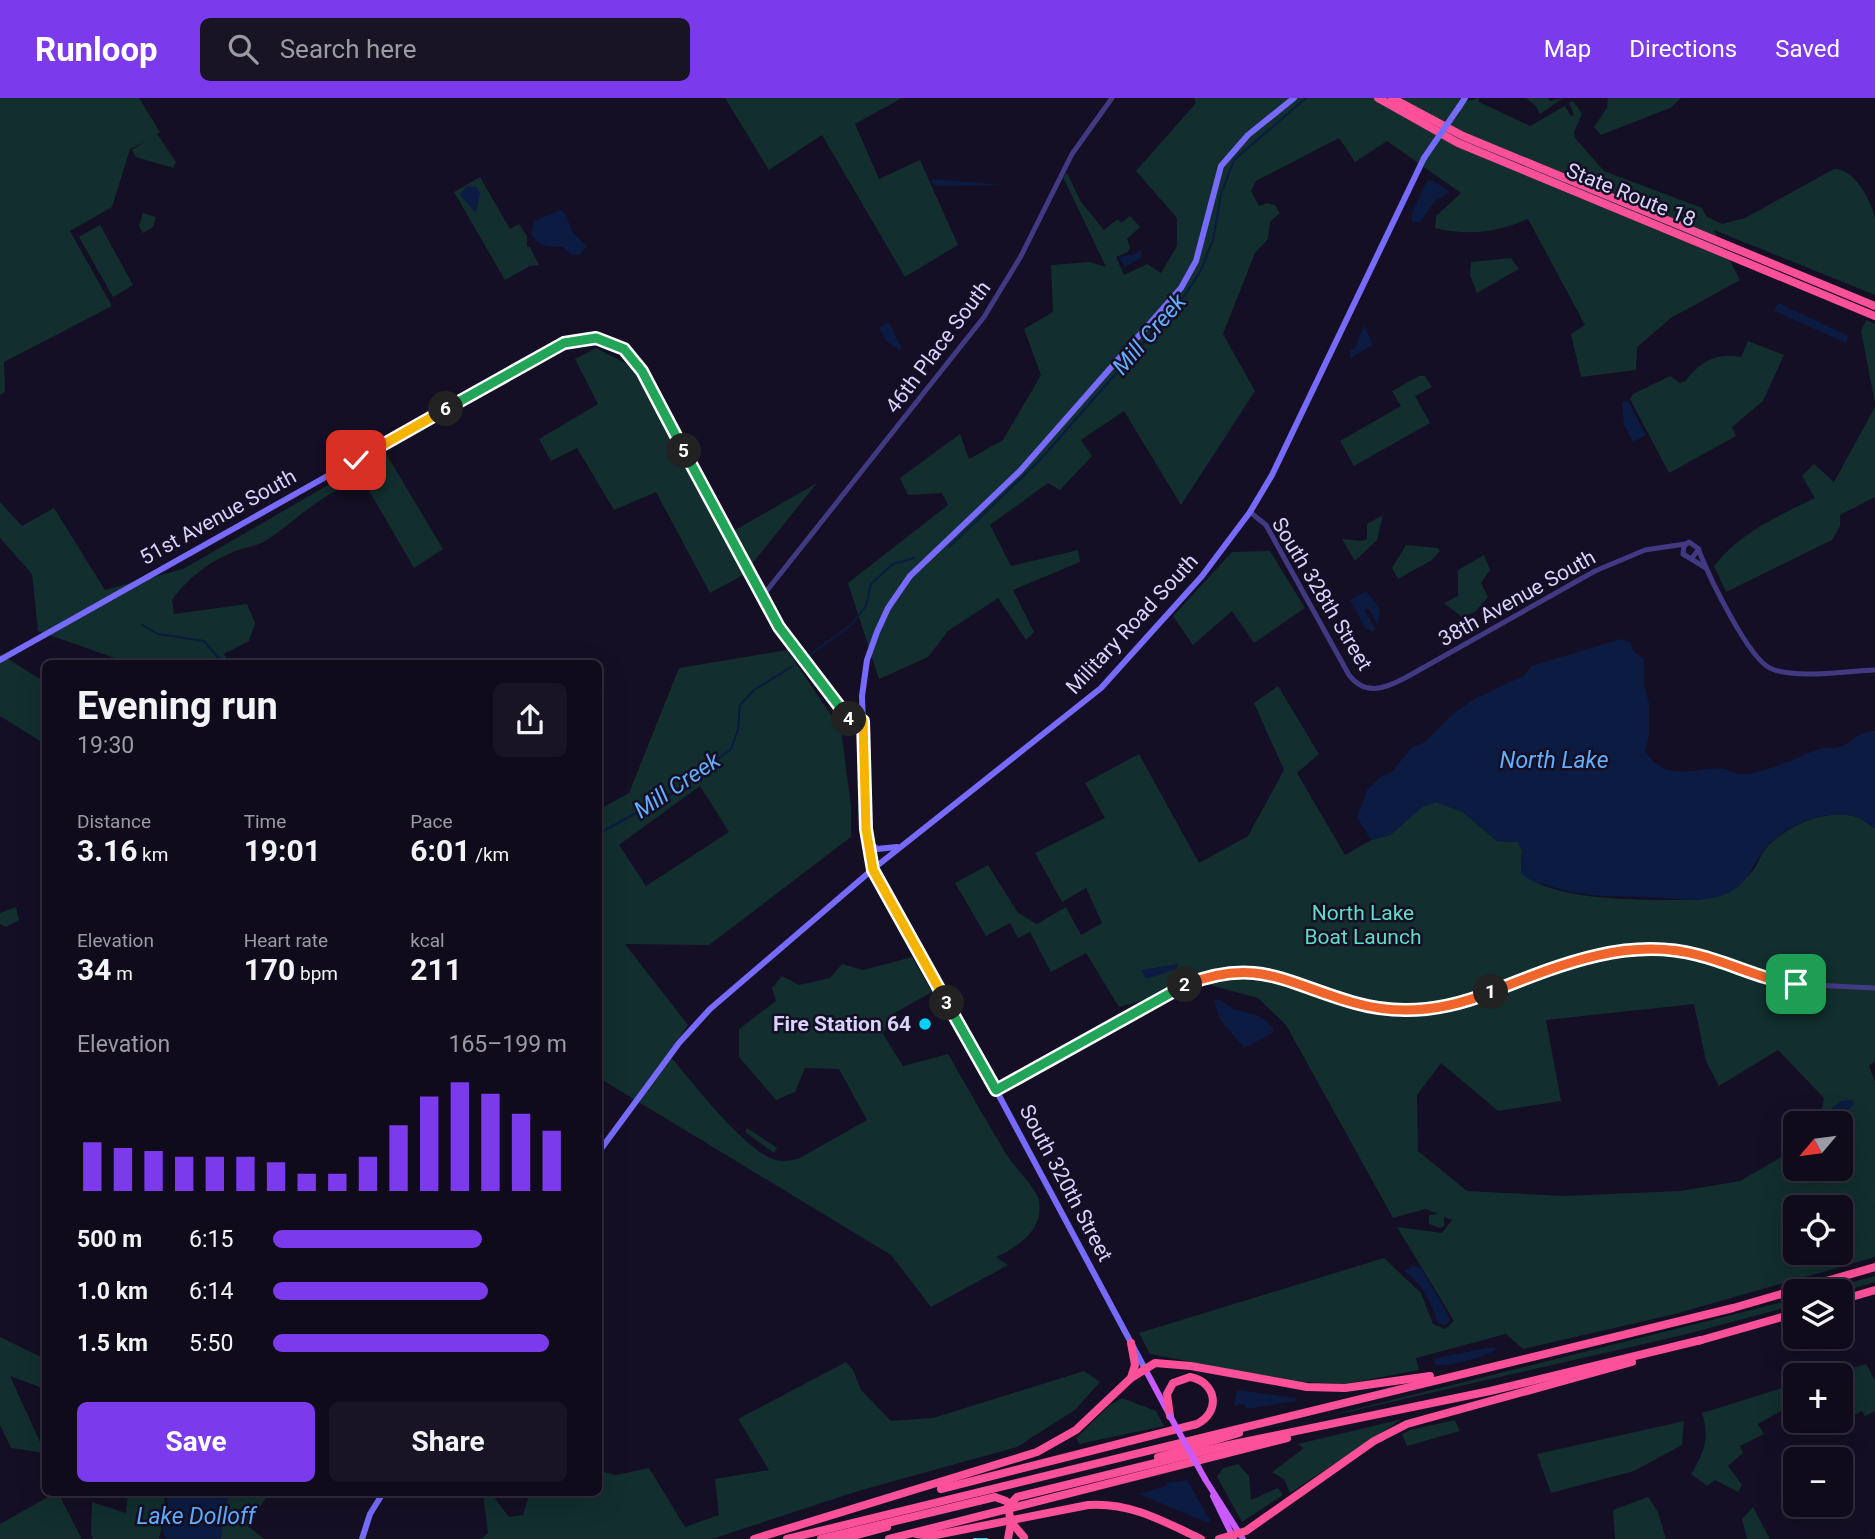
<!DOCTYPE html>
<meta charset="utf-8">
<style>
:root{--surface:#0f0b1b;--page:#181424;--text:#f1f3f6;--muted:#9b9ba3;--line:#2f2b3a;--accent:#7c3aed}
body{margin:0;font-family:Roboto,sans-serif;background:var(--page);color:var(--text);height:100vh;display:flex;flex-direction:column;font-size:26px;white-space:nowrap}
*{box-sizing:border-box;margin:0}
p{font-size:23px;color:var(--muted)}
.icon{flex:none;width:38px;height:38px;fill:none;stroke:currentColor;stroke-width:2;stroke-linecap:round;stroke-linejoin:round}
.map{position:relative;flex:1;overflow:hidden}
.drawer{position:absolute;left:42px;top:562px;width:560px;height:836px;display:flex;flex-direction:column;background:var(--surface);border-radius:10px;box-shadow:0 7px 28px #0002,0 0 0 2px var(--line)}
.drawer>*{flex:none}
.needle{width:46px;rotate:241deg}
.controls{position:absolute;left:1783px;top:1013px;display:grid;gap:14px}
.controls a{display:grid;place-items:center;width:70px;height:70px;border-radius:10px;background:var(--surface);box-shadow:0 7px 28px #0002,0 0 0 2px var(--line);font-size:35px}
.pin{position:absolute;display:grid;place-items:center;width:60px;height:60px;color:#fff;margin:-30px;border-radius:14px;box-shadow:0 4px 10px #0006}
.km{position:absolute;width:35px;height:35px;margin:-18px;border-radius:50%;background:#222;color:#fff;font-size:19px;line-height:35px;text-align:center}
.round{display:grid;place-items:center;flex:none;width:74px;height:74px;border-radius:10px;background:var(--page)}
.headline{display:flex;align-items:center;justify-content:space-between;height:119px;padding:0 35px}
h1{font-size:38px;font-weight:700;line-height:52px}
.stats{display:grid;grid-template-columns:repeat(3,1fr);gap:10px;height:119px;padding:7px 35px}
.stats div{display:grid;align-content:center}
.stats b{font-size:30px;font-weight:700}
.stats small{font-size:19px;font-weight:400}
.stats p{font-size:19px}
.chart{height:196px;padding:14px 35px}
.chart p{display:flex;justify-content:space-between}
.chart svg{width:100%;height:126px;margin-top:7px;stroke:var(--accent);stroke-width:6}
.primary-button{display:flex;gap:14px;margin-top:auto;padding:14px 35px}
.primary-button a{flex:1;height:80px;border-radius:10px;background:var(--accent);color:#fff;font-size:28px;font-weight:700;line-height:80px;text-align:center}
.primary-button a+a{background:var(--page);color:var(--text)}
ul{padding:0 35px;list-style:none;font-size:23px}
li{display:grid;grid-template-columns:112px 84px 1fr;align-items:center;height:52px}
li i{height:18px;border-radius:9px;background:var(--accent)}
header{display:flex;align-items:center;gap:42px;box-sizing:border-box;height:98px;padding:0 35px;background:var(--accent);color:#fff}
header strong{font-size:33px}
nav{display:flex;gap:38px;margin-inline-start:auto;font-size:24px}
.search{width:490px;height:63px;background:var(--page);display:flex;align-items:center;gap:18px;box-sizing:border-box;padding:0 24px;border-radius:10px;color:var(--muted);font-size:26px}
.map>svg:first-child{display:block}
.green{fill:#122e2e;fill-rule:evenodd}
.water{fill:#0b1b41}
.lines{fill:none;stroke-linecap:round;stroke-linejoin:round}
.stream{stroke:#0b1b41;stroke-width:2}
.tertiary{stroke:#413a83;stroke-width:5}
.secondary{stroke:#776bfd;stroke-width:6}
.primary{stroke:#c95bfd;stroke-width:6}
.motorway{stroke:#fc5099;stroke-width:8}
.tram{stroke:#04d3f9;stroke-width:2}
.secondary-bridge{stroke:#776bfd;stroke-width:6}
.primary-bridge{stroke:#c95bfd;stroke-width:6}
.motorway-bridge{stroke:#fc5099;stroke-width:8}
.split-1-casing{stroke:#fff;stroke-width:14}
.split-2-casing{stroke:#fff;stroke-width:14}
.split-3-casing{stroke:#fff;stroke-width:14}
.split-4-casing{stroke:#fff;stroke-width:14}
.split-5-casing{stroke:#fff;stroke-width:14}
.split-6-casing{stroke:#fff;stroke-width:14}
.split-7-casing{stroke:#fff;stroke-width:14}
.split-1{stroke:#f0652b;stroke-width:9}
.split-2{stroke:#f0652b;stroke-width:9}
.split-3{stroke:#22a559;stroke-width:9}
.split-4{stroke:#f5b400;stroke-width:9}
.split-5{stroke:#22a559;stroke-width:9}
.split-6{stroke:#22a559;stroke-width:9}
.split-7{stroke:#f5b400;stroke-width:9}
.poi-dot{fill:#04d3f9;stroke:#140f24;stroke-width:2.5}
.labels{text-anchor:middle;stroke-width:5;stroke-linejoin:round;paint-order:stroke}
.street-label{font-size:21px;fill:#dad3fe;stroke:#140f24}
.park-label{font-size:21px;fill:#5fdec5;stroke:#140f24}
.poi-label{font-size:21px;font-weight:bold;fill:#dad3fe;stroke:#140f24;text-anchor:end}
.water-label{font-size:23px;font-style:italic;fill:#62adfd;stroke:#140f24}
</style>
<header>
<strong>Runloop</strong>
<div class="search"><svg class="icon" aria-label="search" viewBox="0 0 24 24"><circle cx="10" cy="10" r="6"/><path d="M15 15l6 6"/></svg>Search here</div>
<nav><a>Map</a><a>Directions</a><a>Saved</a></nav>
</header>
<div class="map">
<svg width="1875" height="1441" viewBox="0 0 1875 1441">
<rect width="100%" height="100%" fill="#140f24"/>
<g class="green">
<polygon points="0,0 139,0 160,34 157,36 176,64 173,70 136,59 132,52 144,44 130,51 112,109 70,133 112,208 4,264 5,294 0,297"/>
<polygon points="725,0 902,0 855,26 879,81 920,62 958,147 905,179 822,37 769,72"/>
<path d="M1194,0H1460L1467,3L1479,0V4L1530,28L1565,8L1571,18L1574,17L1569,5L1573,3L1582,16L1574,34L1575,40L1604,73L1702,110L1706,118L1722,126L1745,120L1834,71C1854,70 1870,101 1875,119C1875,139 1875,175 1875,197L1714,132L1740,182L1671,220L1637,249L1636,272L1581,279L1571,236L1585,227L1528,121C1496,135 1469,138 1435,130L1436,118L1461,95L1387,43L1355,64L1339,40L1256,83L1251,93L1259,108L1267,105L1275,107L1280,115L1270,124L1268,141L1255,155L1223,236L1255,293L1181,407L1124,313L1081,342L1092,358L1060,392L1048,385L990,427L1011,468L1078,452L1080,464L1013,492L1034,534L1026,542L998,500L948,533L928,559L879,581L848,485L948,407L942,395L908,397L900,380L960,336L969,361L1003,342L1041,277L1024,231L1053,214L1051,167L1090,164L1106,169L1063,79L1067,75L1081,104L1104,132L1118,121L1121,125L1130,118L1140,129L1127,141L1130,149L1128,154L1116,159L1124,177L1147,166L1161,175L1177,148V120L1136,73L1196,5Z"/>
<polygon points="1526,0 1547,0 1550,3 1563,0 1540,16 1536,8"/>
<polygon points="1608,0 1681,0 1670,10 1601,37 1594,29 1607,10"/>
<polygon points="480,79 510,131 519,126 527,138 527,149 530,149 539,167 530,168 505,182 454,94"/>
<polygon points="143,115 156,119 153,129 143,135 139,128"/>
<polygon points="100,127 133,187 113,199 79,139"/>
<polygon points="1511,160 1519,171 1477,195 1470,177 1471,164"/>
<polygon points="1866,222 1875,226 1875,305 1861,233"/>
<path d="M1748,243L1784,257L1763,303L1732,329L1736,338L1669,375L1630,301L1633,296L1670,278L1680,285L1685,283C1700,264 1716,254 1741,259Z"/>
<polygon points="596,250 635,270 723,439 817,385 743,477 710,495 656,394 614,412 577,350 551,363 539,341 598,306 575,261"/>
<polygon points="1419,278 1425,278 1432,289 1415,298 1430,325 1354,368 1340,343 1401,308 1392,293"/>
<path d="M1875,309V399L1840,417V428L1832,442L1726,494L1714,468C1741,434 1776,419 1815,400L1802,378L1814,366L1834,384Z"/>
<path d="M385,354L443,451L414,470L364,384C325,390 299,421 267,442C256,449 242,449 231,455C207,465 187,481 172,502L174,516L247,506L255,525L249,543L224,556L229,565H129L38,533L32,476L0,440V404L22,428L54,410L105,492L183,471Z"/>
<polygon points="1383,417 1377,442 1355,463 1342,441 1362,443 1367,441 1367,426"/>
<polygon points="1406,447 1438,450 1440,453 1432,462 1398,481 1392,470"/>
<polygon points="1270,453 1305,510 1254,545 1232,513 1193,547 1173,518 1232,454"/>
<polygon points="1484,457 1490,472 1481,485 1488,499 1475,514 1462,519 1444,505 1458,498 1458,472"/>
<path d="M787,552L841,632L851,708V739L709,847L625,846L688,927L668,956C692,983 744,1053 776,1062C783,1064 791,1062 798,1061L867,1022L839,971L805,970L795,994L776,1002L739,959V931L776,903L772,890L782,878L799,887L830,880L842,866L863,872L912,859L932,894L891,917L883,936L903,968L948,956C968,990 987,1025 1008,1059C1017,1072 1036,1089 1039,1103C1044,1132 1018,1149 996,1159L1008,1167L931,1209L891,1157L599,980L598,712L629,695L679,570ZM700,688L729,734L646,788L619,747Z"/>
<polygon points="0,556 45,584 45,646 0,618"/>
<path d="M1278,588L1319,656L1297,675L1345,757L1371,742L1390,737L1422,709L1436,704L1463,714L1497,743L1518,744L1522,752L1521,774C1551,805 1654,802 1697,802C1714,800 1738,788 1750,776C1758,769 1760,756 1767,749C1789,727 1825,710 1857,719C1863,721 1869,727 1875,730V963L1869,968L1875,984V1159L1675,1216L1523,1251L1506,1236L1416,1260L1419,1272L1345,1286L1290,1283L1150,1256L1139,1235L1384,1160L1421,1195L1433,1226L1445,1231L1454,1223L1397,1129L1442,1135L1452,1122L1444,1119V1128L1440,1130L1429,1126V1117L1438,1116L1425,1111L1393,1120L1286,927L1258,900L1206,886L1119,909L1086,855L1051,874L1030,834L1018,840L1010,825L986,838L955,785L988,767L1018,815L1037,826L1066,809L1081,837L1102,825L1086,790L1062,804L1035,755L1105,720L1085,685L1139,656L1199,765L1248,738L1284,672L1254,605ZM1694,906L1706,963L1719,988L1778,952L1824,1000L1819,1025L1841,1026V1071H1796L1795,1051L1740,1083L1680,1093L1564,1098L1467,1093L1418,1053L1417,997L1441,965L1498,1013L1561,1003L1546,922ZM1796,1110H1841V1155H1796Z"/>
<polygon points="16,809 19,822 6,829 0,826 0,815"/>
<polygon points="747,1030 777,1050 774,1055 745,1034"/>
<polygon points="1875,1178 1875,1184 1841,1194 1820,1193"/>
<polygon points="1795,1201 1795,1207 1683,1237 1304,1324"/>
<polygon points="0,1239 45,1261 45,1291 10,1278 45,1355 11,1350 0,1327"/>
<polygon points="846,1264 853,1272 861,1292 891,1323 933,1320 1084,1273 1100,1284 1075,1312 1017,1349 858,1393 712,1441 481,1441 488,1435 483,1395 497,1395 493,1398 509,1419 523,1417 530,1395 598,1395 599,1373 616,1377 649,1370 685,1429 719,1417 715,1381 769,1372 738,1321"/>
<polygon points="1866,1266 1875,1282 1875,1313 1865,1318 1862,1313 1831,1330 1827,1323 1841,1323 1841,1278 1827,1277"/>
<path d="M1795,1286V1305L1758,1326L1764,1336L1740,1348L1743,1355L1728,1368L1742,1387L1738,1394L1715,1382L1707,1388L1691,1376C1704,1356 1710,1339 1702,1315Z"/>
<polygon points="1122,1300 1156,1313 1164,1328 1079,1346 1076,1340 1110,1307"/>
<polygon points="1402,1321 1290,1395 1284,1381 1272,1374 1304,1350 1298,1346"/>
<polygon points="1455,1322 1460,1333 1407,1348 1402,1336 1410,1332"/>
<polygon points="1684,1323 1682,1347 1634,1373 1551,1395 1537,1356"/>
<polygon points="1238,1366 1249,1378 1251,1402 1278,1390 1283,1397 1242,1424 1217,1379 1223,1370"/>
<polygon points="55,1395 58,1395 82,1441 0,1441 0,1426"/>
<polygon points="128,1395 164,1395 165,1414 159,1441 93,1441 91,1436 92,1404 126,1415"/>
<polygon points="230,1395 269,1395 248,1428 264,1441 221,1441 224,1410"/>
<polygon points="1648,1399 1658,1414 1666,1441 1615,1441 1613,1412"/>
<polygon points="1753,1409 1770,1441 1747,1441 1742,1421"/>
</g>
<g class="water">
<polygon points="934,81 1004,87 936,88 931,84"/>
<polygon points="1432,82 1450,94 1435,103 1420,124 1412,124 1411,117 1427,83"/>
<polygon points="467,88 476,89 480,95 476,115 460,97"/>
<path d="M560,112L565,115L573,135L587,148L579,157H571L563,149C549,149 538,149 531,136L534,123Z"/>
<polygon points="1141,152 1142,159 1125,169 1119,159 1135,156"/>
<polygon points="1778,205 1849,238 1846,245 1774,213"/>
<polygon points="889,224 901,249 901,253 886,243 879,229"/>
<polygon points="1364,227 1373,247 1350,260 1350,252 1355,250"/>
<polygon points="1628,303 1646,337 1633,344 1624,327 1622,304"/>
<polygon points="1366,493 1380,511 1378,527 1369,511 1364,511 1375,531 1372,534 1365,530 1350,502"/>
<path d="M1621,541L1630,544L1635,555L1644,560V586L1649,605V638L1645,653C1665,683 1688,672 1717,670C1726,670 1730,673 1736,675C1753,681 1800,658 1816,652C1823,649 1834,651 1842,648C1854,643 1860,632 1875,633V730C1869,727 1863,721 1857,719C1826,710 1785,727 1765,751C1750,770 1748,788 1723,797C1699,806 1673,800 1649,799C1609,798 1588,800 1549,788C1537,784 1529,784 1521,774L1522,752L1518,744L1497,743L1463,714L1436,704L1422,709L1390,737L1371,742L1357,719L1367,692L1380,679L1392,674L1411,650L1425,644L1452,617L1474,601L1525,577L1531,568Z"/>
<polygon points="1178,866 1177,871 1146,881 1141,872"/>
<path d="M1220,901C1240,921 1255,908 1273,930V935L1244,950L1220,921L1214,903Z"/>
<polygon points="1852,1002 1854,1006 1841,1020 1845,1030 1841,1035 1841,1026 1824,1025 1833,1018 1832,1010 1841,1003"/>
<path d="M1412,1168L1421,1170L1447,1215L1450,1222L1445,1227L1438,1225C1430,1203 1424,1187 1404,1173Z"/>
<path d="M1492,1249L1497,1251C1486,1259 1445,1271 1434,1266L1435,1261L1441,1259Z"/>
<polygon points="1237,1292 1297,1300 1296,1303 1247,1311 1244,1306 1234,1308"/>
<polygon points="1187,1382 1210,1422 1208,1425 1139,1396 1166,1388 1167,1385"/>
<polygon points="167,1395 230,1395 224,1410 221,1441 166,1441 162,1432 168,1413"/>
</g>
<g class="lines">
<g class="stream">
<polyline points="949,449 1039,363 1186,196 1201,172 1213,142 1221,96 1234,62 1306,0"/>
<polyline points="142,527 158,536 204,543 223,565"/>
<polyline points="807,559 851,527 866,508 871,486 893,466 914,460"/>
<polyline points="598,736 671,696 731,651 738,632 740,607 754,592 793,568"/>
</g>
<g class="tertiary">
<path d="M1250,414L1266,427L1349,577C1365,598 1384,591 1405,580L1595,473L1645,452L1685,446"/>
<path d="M1699,453C1709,478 1749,563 1772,571C1798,581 1846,573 1875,572"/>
<polyline points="1692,460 1699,451 1689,444 1684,448 1683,456 1706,470"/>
<polyline points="761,500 984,219 1021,158 1072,56 1112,0"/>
<polyline points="996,992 1183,887 1238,873 1278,878 1356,906 1411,912 1462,905 1579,861 1648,851 1701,857 1791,886 1875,890"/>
</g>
<g class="secondary">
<polyline points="1459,9 1465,0"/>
<path d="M0,562L564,245C604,236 617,242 642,273L779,529L843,617L863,623"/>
<polyline points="869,745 877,751 897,749"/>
<polyline points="598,1055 679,945 710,911 873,771 1101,590 1202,478 1250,414 1272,377 1424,60"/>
<polyline points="1144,1269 996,992 876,781 866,731 862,598 867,562 877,534 888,510 910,478 1020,373 1181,190 1196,163 1221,68 1248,37 1294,0"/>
<polyline points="362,1441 370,1416 383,1395"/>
</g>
<g class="primary">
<polyline points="1144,1269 1168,1314"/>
<polyline points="1205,1381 1243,1441"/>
<polyline points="1213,1398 1234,1441"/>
</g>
<g class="motorway">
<polyline points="1378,0 1458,45 1875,218"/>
<polyline points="1392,0 1463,38 1875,208"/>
<polyline points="1841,1202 1875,1192"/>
<polyline points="1698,1243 1796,1215"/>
<polyline points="1131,1280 1135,1267 1131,1245"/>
<polyline points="1158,1359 1239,1335"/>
<path d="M941,1391L1197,1326C1221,1314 1217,1284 1190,1279L1173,1285L1167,1296L1170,1318"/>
<polyline points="1008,1409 1017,1399 1229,1347 1490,1293 1701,1242"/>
<polyline points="1011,1424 1024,1439"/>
<path d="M916,1436L931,1438L1088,1407C1130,1404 1163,1423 1201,1441"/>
<polyline points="754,1441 1037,1354 1076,1332 1131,1280 1155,1265 1191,1268 1307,1289 1345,1290 1430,1278"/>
<polyline points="787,1441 1733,1210 1875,1169"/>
<polyline points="821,1441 995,1399 1006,1403"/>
<polyline points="842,1441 887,1429"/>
<polyline points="889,1441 1287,1340"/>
<polyline points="1008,1441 1011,1424"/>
<polyline points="1219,1441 1246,1433 1374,1343 1407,1326 1632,1264"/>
</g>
<polyline class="tram" points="974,1441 987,1441"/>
<polyline class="secondary-bridge" points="1424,60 1459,9"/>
<polyline class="primary-bridge" points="1170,1318 1205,1381"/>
<polyline class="motorway-bridge" points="1008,1409 1011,1424"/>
</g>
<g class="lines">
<g class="split-1-casing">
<path id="split-1" d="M1491,894C1557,868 1626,838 1698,857C1731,865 1762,882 1796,886"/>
</g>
<g class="split-2-casing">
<path id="split-2" d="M1185,887C1258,858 1287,886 1355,905C1401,918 1447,912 1491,894"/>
</g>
<g class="split-3-casing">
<polyline id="split-3" points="947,905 996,992 1185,887"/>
</g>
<g class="split-4-casing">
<polyline id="split-4" points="849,621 863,623 866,731 873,772 947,905"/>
</g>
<g class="split-5-casing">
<polyline id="split-5" points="684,353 779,529 849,621"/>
</g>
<g class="split-6-casing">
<polyline id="split-6" points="446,311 564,245 596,240 624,251 642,273 684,353"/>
</g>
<g class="split-7-casing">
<polyline id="split-7" points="356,362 446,311"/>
</g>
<use href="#split-1" class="split-1"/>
<use href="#split-2" class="split-2"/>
<use href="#split-3" class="split-3"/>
<use href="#split-4" class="split-4"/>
<use href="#split-5" class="split-5"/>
<use href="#split-6" class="split-6"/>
<use href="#split-7" class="split-7"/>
</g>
<circle class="poi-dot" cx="925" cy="926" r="7"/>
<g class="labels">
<g class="street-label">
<text transform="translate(1631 97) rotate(22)" y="7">State Route 18</text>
<text transform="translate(938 249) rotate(-53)" y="7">46th Place South</text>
<text transform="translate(218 419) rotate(-29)" y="7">51st Avenue South</text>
<text transform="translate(1322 496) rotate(59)" y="7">South 328th Street</text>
<text transform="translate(1517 500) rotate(-29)" y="7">38th Avenue South</text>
<text transform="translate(1132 526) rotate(-47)" y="7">Military Road South</text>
<text transform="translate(1066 1085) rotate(62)" y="7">South 320th Street</text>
</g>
<g class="park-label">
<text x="1363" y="822">North Lake<tspan x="1363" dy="24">Boat Launch</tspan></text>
</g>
<g class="poi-label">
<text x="911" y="933">Fire Station 64</text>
</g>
<g class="water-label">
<text transform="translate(1149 236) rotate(-49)" y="8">Mill Creek</text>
<text x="1554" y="670">North Lake</text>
<text transform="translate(677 687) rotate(-34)" y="8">Mill Creek</text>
<text x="196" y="1426">Lake Dolloff</text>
</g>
</g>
</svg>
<div class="controls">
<a><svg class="needle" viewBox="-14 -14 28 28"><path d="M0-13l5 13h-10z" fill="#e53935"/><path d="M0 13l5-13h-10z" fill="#9b9ba3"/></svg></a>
<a><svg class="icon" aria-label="locate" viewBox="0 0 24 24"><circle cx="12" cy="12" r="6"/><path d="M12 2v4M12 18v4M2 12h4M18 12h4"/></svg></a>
<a><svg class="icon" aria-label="layers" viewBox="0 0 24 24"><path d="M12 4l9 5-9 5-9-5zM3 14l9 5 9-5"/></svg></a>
<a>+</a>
<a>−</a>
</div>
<div class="pin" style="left:1796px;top:886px;background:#1e9e55"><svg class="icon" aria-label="arrive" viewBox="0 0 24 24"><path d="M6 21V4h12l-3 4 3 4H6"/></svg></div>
<div class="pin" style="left:356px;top:362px;background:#d93025"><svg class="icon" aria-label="check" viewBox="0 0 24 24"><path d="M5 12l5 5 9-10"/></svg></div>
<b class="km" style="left:1491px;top:894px">1</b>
<b class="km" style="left:1185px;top:887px">2</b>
<b class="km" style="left:947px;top:905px">3</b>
<b class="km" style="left:849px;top:621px">4</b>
<b class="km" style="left:684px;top:353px">5</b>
<b class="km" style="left:446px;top:311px">6</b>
<section class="drawer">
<div class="headline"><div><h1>Evening run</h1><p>19:30</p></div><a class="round"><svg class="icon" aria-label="share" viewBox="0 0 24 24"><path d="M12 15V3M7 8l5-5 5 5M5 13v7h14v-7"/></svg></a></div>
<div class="stats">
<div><p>Distance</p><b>3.16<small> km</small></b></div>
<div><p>Time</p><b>19:01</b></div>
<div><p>Pace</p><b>6:01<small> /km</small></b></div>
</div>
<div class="stats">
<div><p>Elevation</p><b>34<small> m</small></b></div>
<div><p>Heart rate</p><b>170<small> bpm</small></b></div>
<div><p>kcal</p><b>211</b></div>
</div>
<div class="chart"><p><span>Elevation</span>165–199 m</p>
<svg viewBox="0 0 160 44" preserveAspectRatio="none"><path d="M5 44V27M15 44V29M25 44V30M35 44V32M45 44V32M55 44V32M65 44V34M75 44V38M85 44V38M95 44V32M105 44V21M115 44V11M125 44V6M135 44V10M145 44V17M155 44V23"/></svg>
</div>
<ul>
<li><b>500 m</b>6:15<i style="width:71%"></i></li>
<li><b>1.0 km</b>6:14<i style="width:73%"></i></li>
<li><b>1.5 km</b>5:50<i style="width:94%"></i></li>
</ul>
<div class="primary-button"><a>Save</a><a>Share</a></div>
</section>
</div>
